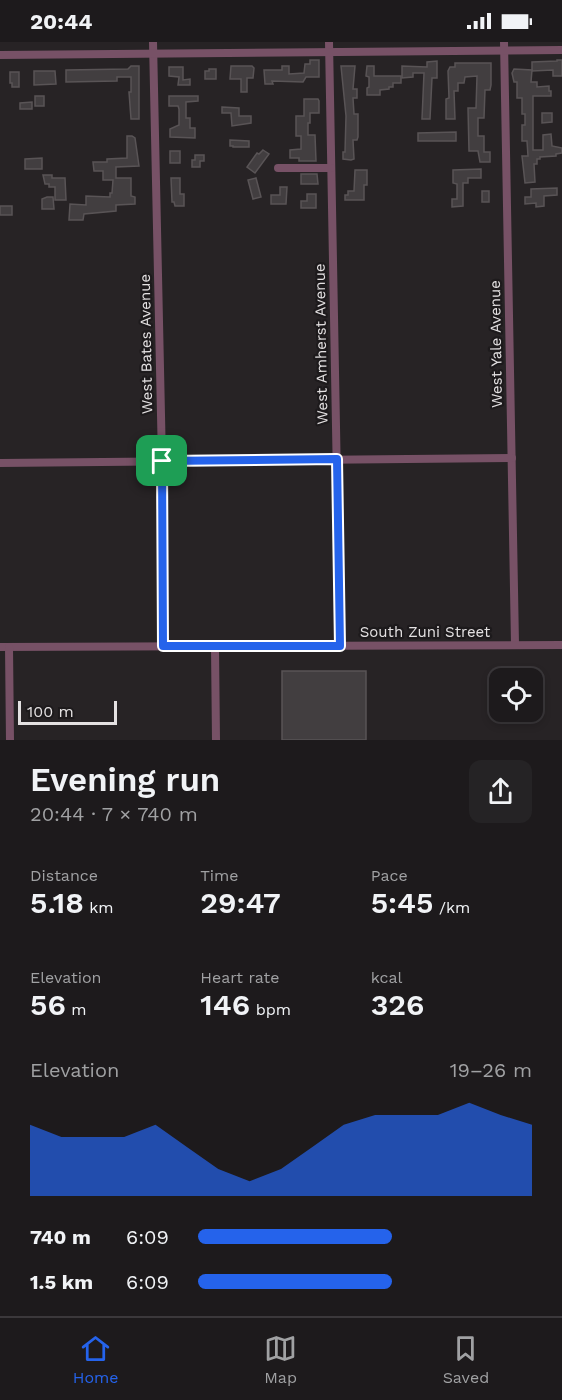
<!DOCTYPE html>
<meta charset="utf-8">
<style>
:root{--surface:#1d1a1c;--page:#252325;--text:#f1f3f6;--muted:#a0a1a3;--line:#3b383b;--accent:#2563eb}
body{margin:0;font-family:"Work Sans",sans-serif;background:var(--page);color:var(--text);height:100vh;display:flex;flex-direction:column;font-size:22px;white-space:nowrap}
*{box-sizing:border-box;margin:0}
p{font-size:20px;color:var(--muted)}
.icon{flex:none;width:33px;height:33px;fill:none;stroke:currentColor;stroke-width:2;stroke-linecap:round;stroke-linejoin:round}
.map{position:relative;height:698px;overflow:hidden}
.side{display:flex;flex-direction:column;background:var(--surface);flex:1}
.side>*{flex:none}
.fabs{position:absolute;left:489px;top:626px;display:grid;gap:12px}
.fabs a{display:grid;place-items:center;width:54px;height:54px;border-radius:12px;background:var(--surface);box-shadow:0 3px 9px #0003,0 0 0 2px var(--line);font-size:30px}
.scale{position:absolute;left:18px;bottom:15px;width:99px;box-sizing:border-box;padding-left:6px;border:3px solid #e4e1e2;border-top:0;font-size:16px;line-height:21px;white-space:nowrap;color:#e4e1e2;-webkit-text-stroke:4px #1d1a1c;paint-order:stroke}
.pin{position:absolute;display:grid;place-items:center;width:51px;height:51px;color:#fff;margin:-26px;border-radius:12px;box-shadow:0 3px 9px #0006}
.round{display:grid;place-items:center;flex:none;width:63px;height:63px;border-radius:12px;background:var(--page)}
.summary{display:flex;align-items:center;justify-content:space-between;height:102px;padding:0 30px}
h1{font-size:33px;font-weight:600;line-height:45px}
.figures{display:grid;grid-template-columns:repeat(3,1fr);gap:9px;height:102px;padding:6px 30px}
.figures div{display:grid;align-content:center}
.figures b{font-size:30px;font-weight:600}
.figures small{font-size:16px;font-weight:400}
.figures p{font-size:16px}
.chart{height:168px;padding:12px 30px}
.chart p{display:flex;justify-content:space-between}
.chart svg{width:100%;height:108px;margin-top:6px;fill:var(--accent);opacity:.7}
ul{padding:0 30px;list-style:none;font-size:20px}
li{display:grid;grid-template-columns:96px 72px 1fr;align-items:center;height:45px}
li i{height:15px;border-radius:8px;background:var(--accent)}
.status{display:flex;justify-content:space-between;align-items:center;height:42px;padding:0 30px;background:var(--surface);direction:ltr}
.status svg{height:16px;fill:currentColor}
.tabs{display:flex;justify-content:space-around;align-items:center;height:84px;border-top:2px solid var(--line);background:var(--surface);font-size:16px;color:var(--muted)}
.tabs a{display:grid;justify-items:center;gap:3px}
.tabs .active{color:var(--accent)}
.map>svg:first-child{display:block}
.building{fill:#423e40;stroke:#595456;stroke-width:1.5}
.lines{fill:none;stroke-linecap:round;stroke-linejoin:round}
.minor{stroke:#775166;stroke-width:8}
.route-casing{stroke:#fff;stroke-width:12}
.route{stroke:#2563eb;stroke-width:8}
.labels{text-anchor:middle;stroke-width:4.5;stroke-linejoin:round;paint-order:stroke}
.street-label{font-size:15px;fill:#e4e1e2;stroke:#1d1a1c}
</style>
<div class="status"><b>20:44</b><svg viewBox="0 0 49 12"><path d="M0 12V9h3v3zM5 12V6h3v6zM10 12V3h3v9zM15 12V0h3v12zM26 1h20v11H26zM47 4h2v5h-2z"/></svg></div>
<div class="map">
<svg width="562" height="698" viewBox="0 0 562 698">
<rect width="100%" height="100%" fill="#272325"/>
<g class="building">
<polygon points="310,18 319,18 319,35 306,35 303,40 272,39 273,42 265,42 264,28 282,28 282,24 289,24 289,32 304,31 305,22 310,22"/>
<polygon points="557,18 562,18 562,34 553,34 553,28 532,29 532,20 557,19"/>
<polygon points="437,19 437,36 432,36 430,77 422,77 424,31 413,31 413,35 402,36 402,24 427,25 427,20"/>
<polygon points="455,21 491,21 491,43 490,48 485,48 484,76 478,76 478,94 484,94 484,110 490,110 490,120 480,120 478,109 469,109 468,66 476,66 477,34 465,35 464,41 458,41 458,49 454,49 455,77 446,77 446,57 449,56 448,29 450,25 455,25"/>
<polygon points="131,24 139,24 139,77 131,77 129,50 131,50 131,35 117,35 117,39 66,40 66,28 128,27"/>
<polygon points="231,24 252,24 254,26 253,36 247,36 247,50 241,50 241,37 230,37"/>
<polygon points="341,24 355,24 353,47 357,47 357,56 353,56 354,72 358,72 358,95 357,98 353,98 354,117 351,118 343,117 343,110 345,110 346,74"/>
<polygon points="367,24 374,24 374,34 401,34 401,41 393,41 393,45 389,45 389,47 380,48 380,53 367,53 367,46 369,45 369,35 366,34"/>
<polygon points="169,25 183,25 183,38 190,37 190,43 178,43 179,35 169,34"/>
<polygon points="209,27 216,27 216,37 205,37 205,29 209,29"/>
<polygon points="514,27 532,28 531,40 537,40 537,45 549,44 549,49 551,49 551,54 533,54 533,108 543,108 543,93 551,92 552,104 562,106 562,111 556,112 556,114 540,115 540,117 537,117 537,122 534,122 535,140 525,141 522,114 528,114 527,99 522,99 522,83 525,83 525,72 522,72 522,56 517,56 517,40 514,40 512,31"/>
<polygon points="34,29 55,29 56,42 34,43"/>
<polygon points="10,30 19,30 19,45 12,45 12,41 10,41"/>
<rect x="35" y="54" width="9" height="10"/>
<polygon points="169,54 198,54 198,59 186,60 186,76 190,76 190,86 195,86 195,96 170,95 170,87 179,83 179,67 178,64 169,64"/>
<polygon points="304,57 318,57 319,59 319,71 310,71 310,81 308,81 308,93 315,93 316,119 299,119 299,116 290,116 290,108 301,107 301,94 296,94 296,74 304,74"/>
<polygon points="32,60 32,67 20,67 20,61"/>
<polygon points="222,65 239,66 239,74 251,74 251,81 232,84 231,71 222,71"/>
<polygon points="542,71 552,71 552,80 542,81"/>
<polygon points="456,90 456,99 418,99 418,91"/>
<polygon points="127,94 132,94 135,96 139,124 116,125 116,136 131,136 131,154 135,155 135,162 116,163 116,169 84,172 83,178 69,178 70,162 86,163 86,154 110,155 110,151 112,151 113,138 103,138 103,129 94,129 93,120 107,120 107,117 127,116"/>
<polygon points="230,98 249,99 249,105 233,105 233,104 230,104"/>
<polygon points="263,108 269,112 255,131 247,125 257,111 259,112"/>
<rect x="170" y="109" width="10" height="12"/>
<polygon points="195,113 204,113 204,119 200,119 200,125 192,125 192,118 195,118"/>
<polygon points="42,116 42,127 25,127 25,117"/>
<polygon points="481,127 481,136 468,136 468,141 463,141 463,164 452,165 452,157 457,157 457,142 453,141 453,128"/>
<polygon points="355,128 367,128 367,143 364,143 364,158 345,158 345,153 348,153 348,149 354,149"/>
<polygon points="301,132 317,132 318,142 301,142"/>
<polygon points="43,133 52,133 52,136 65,136 66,158 55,158 55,145 49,145 49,142 45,142"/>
<polygon points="171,136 180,136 180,152 184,152 184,164 175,164 174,160 172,160"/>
<polygon points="256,136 261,155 253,157 248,138"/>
<polygon points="280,145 287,145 286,162 271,162 271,153 280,153"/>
<polygon points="557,146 557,153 544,154 544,164 536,165 536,161 525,162 525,155 531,155 531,147"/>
<rect x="482" y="149" width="7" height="11"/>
<polygon points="307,152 316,152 316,166 301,166 301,159 307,159"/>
<polygon points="47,155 53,155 54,167 42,167 42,157"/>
<rect x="0" y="164" width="12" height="9"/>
<rect x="282" y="629" width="84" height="69"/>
</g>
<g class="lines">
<g class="minor">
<polyline points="153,0 162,419 163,604"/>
<polyline points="329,0 340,604"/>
<polyline points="504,0 515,602"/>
<polyline points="0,13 562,8"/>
<polyline points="278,126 331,126"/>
<polyline points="0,421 512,416"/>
<polyline points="0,605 562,603"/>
<polyline points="9,605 10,698"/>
<polyline points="215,605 216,698"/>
</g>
</g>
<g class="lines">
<g class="route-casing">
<polygon id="route" points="337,417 340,604 163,604 162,419"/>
</g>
<use href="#route" class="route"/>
</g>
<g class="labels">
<g class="street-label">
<text transform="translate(146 302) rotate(-91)" y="5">West Bates Avenue</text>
<text transform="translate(321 302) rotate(-91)" y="5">West Amherst Avenue</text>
<text transform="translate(496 302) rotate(-91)" y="5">West Yale Avenue</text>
<text x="425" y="595">South Zuni Street</text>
</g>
</g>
</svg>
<div class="fabs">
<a><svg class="icon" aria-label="locate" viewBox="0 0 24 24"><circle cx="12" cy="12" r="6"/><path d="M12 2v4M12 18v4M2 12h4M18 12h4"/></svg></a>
</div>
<div class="scale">100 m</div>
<div class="pin" style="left:162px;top:419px;background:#1e9e55"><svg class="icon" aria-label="arrive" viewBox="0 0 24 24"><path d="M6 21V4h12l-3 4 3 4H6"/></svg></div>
</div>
<section class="side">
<div class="summary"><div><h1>Evening run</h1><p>20:44 · 7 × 740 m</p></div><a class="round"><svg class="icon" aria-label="share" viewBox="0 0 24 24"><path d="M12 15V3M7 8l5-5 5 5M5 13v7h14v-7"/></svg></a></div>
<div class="figures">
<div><p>Distance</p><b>5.18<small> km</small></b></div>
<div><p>Time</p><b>29:47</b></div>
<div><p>Pace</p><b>5:45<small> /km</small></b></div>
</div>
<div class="figures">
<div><p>Elevation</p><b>56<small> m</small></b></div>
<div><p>Heart rate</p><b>146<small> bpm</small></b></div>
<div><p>kcal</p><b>326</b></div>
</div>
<div class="chart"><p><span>Elevation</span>19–26 m</p>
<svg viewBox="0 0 160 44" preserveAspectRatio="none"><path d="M0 44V15L10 20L20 20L30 20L40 15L50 24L60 33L70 38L80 33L90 24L100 15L110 11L120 11L130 11L140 6L150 11L160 15V44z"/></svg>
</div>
<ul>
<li><b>740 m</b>6:09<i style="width:58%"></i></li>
<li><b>1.5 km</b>6:09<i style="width:58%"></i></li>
</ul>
</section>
<nav class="tabs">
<a class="active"><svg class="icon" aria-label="home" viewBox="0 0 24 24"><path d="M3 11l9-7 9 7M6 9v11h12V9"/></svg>Home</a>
<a><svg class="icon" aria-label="map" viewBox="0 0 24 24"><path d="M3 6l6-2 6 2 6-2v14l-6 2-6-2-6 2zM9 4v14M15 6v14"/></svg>Map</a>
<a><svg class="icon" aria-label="saved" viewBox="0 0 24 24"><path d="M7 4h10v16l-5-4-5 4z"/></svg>Saved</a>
</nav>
